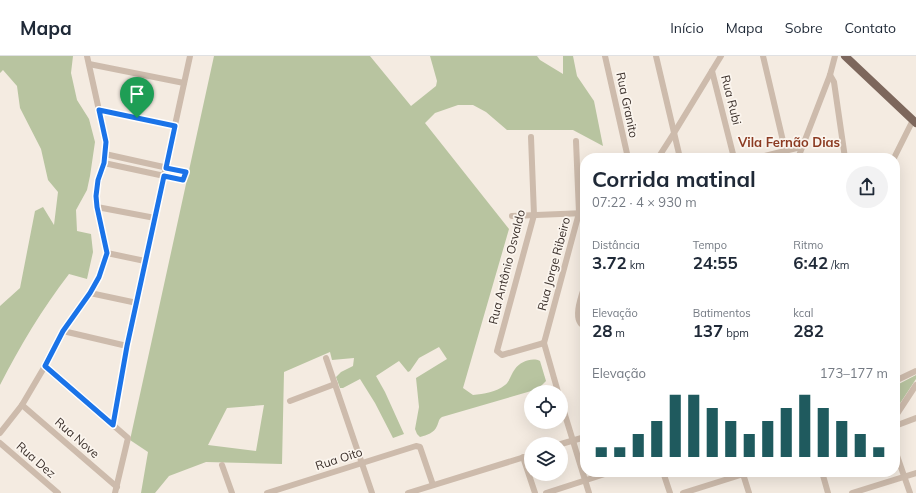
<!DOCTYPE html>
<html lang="pt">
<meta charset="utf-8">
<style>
:root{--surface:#fff;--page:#f2f2f3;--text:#1f2937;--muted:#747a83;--line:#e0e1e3;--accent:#1f5a5e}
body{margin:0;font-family:Mulish,sans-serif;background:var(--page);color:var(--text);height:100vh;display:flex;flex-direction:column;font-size:15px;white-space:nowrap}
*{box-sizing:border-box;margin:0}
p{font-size:13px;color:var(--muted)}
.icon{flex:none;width:22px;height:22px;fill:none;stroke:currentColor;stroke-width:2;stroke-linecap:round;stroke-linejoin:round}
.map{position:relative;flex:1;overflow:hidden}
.side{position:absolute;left:580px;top:97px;width:320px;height:324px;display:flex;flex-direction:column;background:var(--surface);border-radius:16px;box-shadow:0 4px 16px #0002}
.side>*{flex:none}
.tools{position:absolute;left:524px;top:329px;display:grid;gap:8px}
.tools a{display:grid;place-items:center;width:44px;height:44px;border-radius:50%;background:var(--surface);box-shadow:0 4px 16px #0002;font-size:20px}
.pin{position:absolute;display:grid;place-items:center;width:34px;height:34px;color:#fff;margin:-41px -17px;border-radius:50% 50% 50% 0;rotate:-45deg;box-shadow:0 0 4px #0007}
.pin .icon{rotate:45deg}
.round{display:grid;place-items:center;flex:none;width:42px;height:42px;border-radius:21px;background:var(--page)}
.head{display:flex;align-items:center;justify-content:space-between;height:68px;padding:0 12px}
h1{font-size:22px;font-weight:700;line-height:30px}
.stats{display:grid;grid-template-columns:repeat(3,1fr);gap:6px;height:68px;padding:4px 12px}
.stats div{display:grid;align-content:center}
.stats b{font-size:17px;font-weight:700}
.stats small{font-size:11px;font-weight:400}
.stats p{font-size:11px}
.chart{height:112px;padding:8px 12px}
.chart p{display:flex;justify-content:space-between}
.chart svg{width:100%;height:72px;margin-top:4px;stroke:var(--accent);stroke-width:6}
header{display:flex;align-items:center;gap:24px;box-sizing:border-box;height:56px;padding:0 20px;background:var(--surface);border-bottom:1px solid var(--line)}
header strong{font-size:19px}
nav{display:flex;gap:22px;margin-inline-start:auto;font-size:14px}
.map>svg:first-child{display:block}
.green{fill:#b8c4a0;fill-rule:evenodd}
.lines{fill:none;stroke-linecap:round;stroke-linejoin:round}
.minor{stroke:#cdbbac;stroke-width:6}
.major{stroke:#7d675c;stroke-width:8}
.route-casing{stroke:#fff;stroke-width:8}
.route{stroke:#1a73e8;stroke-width:5}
.labels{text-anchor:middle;stroke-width:3.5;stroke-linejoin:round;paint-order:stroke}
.street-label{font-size:12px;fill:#3b302b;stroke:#fbf5ee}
.neighbourhood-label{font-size:13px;font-weight:bold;fill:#8c3b22;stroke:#fbf5ee}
</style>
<header>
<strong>Mapa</strong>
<nav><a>Início</a><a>Mapa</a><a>Sobre</a><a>Contato</a></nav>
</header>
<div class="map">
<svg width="916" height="437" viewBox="0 0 916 437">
<rect width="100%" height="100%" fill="#f4ebe1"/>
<g class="green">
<path d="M0,0H73L71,17L77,44L89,63L95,86L90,120L87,134L76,154L77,175L91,178L93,196L87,223L69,218C42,253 20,290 0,329V250L20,232L35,155L43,151L54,169L58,136L48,124L41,93L20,52L17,30L3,14L0,17Z"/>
<path d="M214,0H370L411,50L436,30L437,25L430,0H537L540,4L563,18V0H573L577,20L594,45L603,90L573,74H507L486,56L473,49H458L435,57L425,67L509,173L463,332L473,339C484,338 496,336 505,329C510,325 511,318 515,313C520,306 532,301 540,305L546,325L538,333L442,361C438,364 439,366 437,370C434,377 427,379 420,381L417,378L415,373L419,351L416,322L447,303L439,291L419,302L410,315L408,316L399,305L376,320L385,336L404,378L393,382L375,347L360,323L343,332H340L336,321L341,316L353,310L354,302L332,304L330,296L284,316L282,408L206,406L169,420L155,437H141L148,396L130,384ZM264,349L256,395L208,389L227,352Z"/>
<polygon points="916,319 916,323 895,355 895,330"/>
</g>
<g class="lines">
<g class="minor">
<polyline points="605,0 628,102"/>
<polyline points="656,0 680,102"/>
<polyline points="763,0 787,102"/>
<polyline points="89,8 184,27"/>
<polyline points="712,15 734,102"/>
<polyline points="830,19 834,26 845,102"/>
<polyline points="99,54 175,70"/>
<polyline points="531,81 534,159 497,295 502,299 544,287"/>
<polyline points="658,102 674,77 721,0"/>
<polyline points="756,102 801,91"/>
<polyline points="798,102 830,19 835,0"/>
<polyline points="894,102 913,64"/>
<polyline points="104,107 183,124 186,116 105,98"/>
<polyline points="97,151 155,162"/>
<polyline points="512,160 585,157"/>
<polyline points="107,197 145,205"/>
<path d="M585,229C582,238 571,266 585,270"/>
<polyline points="90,237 137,247"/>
<polyline points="63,275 127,290"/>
<polyline points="544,287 579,157 576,85"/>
<polyline points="544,287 558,336"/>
<polyline points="326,302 372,437"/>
<polyline points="45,310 128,382 115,437"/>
<polyline points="895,325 916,315"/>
<polyline points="290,345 335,328"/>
<polyline points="561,346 589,437"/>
<polyline points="22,349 117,431"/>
<polyline points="895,361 916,329"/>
<polyline points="113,369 127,290 190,0"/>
<polyline points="895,370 916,362"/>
<polyline points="0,377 22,349 45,310 63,275 90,237 99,221 107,197 97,151 96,140 99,124 104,107 106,86 87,0"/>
<polyline points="0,387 58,437"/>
<polyline points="561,388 585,381"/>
<polyline points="895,394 910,437"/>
<polyline points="523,401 535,437"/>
<polyline points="222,409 232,437"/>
<polyline points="663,416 670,437"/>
<polyline points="822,416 828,437"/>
<polyline points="743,418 749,437"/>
<polyline points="267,437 416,390 420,391 433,429"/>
<polyline points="408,437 531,399"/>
<polyline points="546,437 611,416"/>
<polyline points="683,437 750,416"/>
<polyline points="852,437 916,417"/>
</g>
<polyline class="major" points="845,0 916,67"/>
</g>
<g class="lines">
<g class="route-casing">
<polygon id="route" points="99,54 175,70 166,112 186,116 183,124 164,120 127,290 113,369 45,310 63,275 90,237 99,221 107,197 97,151 96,140 98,124 104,107 106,86"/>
</g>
<use href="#route" class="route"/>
</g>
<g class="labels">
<g class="street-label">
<text transform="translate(731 44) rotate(76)" y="4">Rua Rubi</text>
<text transform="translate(627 49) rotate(78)" y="4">Rua Granito</text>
<text transform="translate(554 208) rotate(-75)" y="4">Rua Jorge Ribeiro</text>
<text transform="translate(507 211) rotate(-76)" y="4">Rua Antônio Osvaldo</text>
<text transform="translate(77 382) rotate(41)" y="4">Rua Nove</text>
<text transform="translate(339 403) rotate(-18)" y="4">Rua Oito</text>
<text transform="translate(36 404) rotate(41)" y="4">Rua Dez</text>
</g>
<g class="neighbourhood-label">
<text x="789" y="91">Vila Fernão Dias</text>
</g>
</g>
</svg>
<div class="tools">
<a><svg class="icon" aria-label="locate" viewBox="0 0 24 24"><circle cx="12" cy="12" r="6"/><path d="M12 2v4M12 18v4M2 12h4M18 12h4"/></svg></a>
<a><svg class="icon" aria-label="layers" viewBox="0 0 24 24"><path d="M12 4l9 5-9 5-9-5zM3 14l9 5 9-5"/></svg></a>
</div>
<div class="pin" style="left:137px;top:62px;background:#1e9e55"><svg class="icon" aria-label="arrive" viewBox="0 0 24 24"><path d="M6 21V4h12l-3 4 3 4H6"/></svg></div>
<section class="side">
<div class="head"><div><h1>Corrida matinal</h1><p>07:22 · 4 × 930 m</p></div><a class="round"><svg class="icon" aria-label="share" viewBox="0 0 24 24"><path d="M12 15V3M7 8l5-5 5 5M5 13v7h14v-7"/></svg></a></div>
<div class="stats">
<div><p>Distância</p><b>3.72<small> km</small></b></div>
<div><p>Tempo</p><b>24:55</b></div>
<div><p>Ritmo</p><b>6:42<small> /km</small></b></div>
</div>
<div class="stats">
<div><p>Elevação</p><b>28<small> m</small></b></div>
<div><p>Batimentos</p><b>137<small> bpm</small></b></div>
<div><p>kcal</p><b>282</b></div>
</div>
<div class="chart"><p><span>Elevação</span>173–177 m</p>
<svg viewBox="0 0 160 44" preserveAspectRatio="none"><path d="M5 44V38M15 44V38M25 44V30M35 44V22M45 44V6M55 44V6M65 44V14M75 44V22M85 44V30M95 44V22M105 44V14M115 44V6M125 44V14M135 44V22M145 44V30M155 44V38"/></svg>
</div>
</section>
</div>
